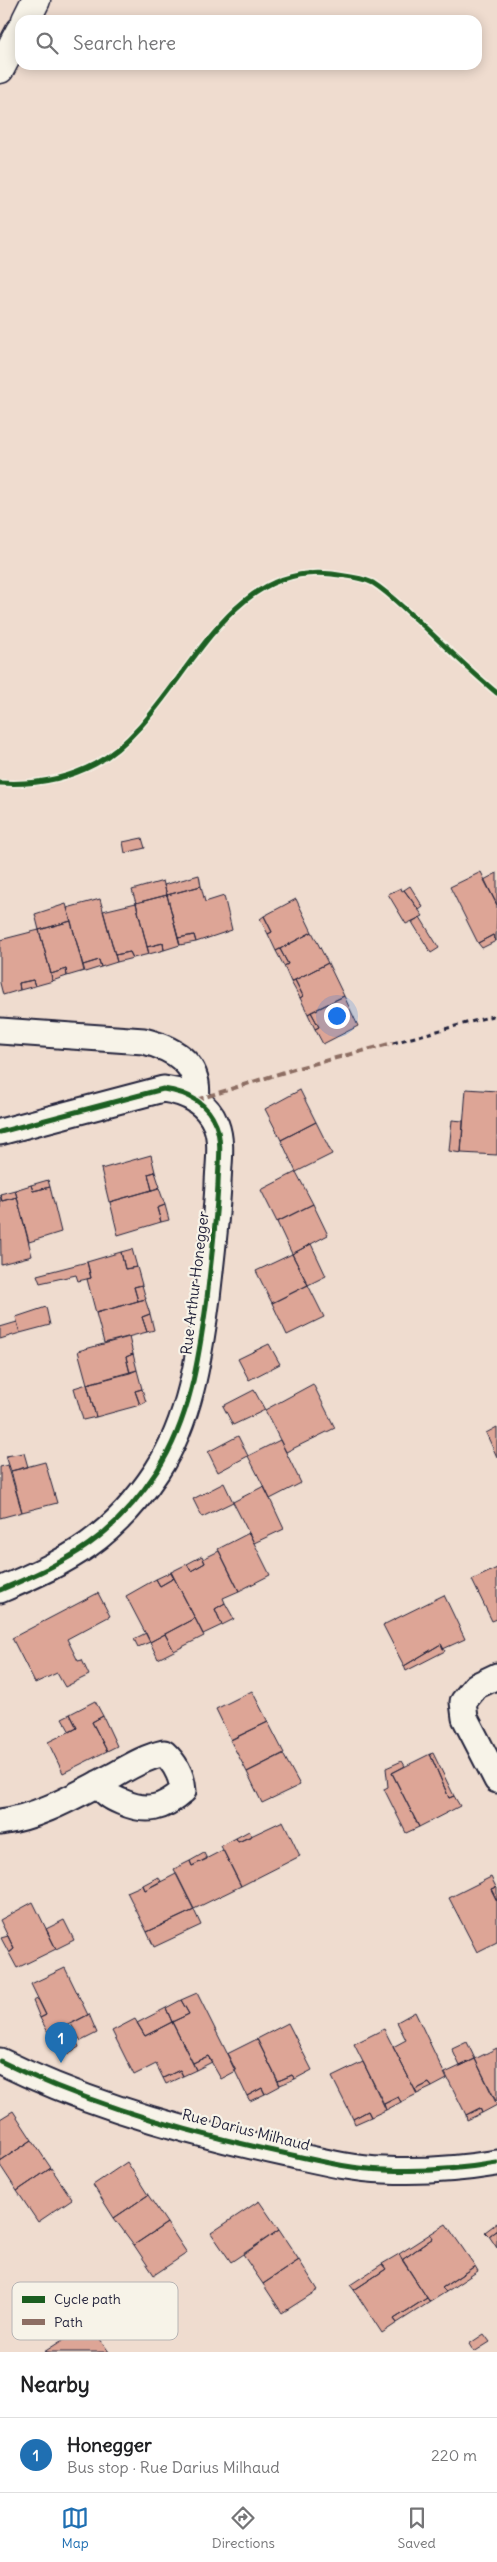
<!DOCTYPE html>
<meta charset="utf-8">
<style>
:root{--surface:#fff;--page:#f2f2f2;--text:#202124;--muted:#757577;--line:#e0e0e0;--accent:#1f6fb2}
body{margin:0;font-family:Delius,sans-serif;background:var(--page);color:var(--text)}
.you{position:absolute;left:336px;top:1015px;width:18px;height:18px;margin:-12px;border:4px solid #fff;border-radius:50%;background:#1a73e8;box-shadow:0 0 0 8px #1a73e833}
.badge{display:grid;place-items:center;width:32px;height:32px;border-radius:50%;background:var(--accent);color:#fff;font-size:16px;font-weight:700}
.pin{position:absolute;translate:-50% -41px;filter:drop-shadow(0 1px 2px #0008)}
.pin::after{content:'';position:absolute;top:26px;width:18px;height:15px;background:inherit;clip-path:polygon(0 0,100% 0,50% 100%)}
.list{margin:0;padding:0;list-style:none}
h2{display:flex;justify-content:space-between;align-items:center;height:65px;margin:0;padding:0 20px;font-size:21px}
h2 small{font-size:16px;font-weight:400;color:var(--muted)}
.list li{display:grid;grid-template-columns:32px 1fr auto;gap:15px;align-items:center;box-sizing:border-box;height:75px;padding:0 20px;border-top:1px solid var(--line)}
.list b{display:block;font-size:19px;white-space:nowrap}
.list p{margin:0;font-size:16px;white-space:nowrap;color:var(--muted)}
.list em{font-size:16px;font-style:normal;color:var(--muted)}
.icon{flex:none;width:28px;height:28px;fill:none;stroke:currentColor;stroke-width:2;stroke-linecap:round;stroke-linejoin:round}
.map{position:relative;flex:none;width:497px;height:2352px;overflow:hidden}
.search{position:absolute;background:var(--surface);box-shadow:0 2px 12px #0003;left:15px;right:15px;top:15px;height:55px;display:flex;align-items:center;gap:12px;box-sizing:border-box;padding:0 18px;border-radius:15px;color:var(--muted);font-size:19px}
.sheet{height:140px;background:var(--surface)}
nav{display:flex;justify-content:space-around;align-items:center;box-sizing:border-box;height:70px;border-top:1px solid var(--line);background:var(--surface);font-size:14px;color:var(--muted)}
nav a{display:grid;justify-items:center;gap:2px}
nav .on{color:var(--accent)}
.map>svg:first-child{display:block}
</style>
<div class="map">
<svg width="497" height="2352" viewBox="0 0 497 2352">
<rect width="100%" height="100%" fill="#efdccf"/>
<filter id="ink" filterUnits="userSpaceOnUse"><feTurbulence type="fractalNoise" baseFrequency=".02" numOctaves="2"/><feDisplacementMap in="SourceGraphic" scale="10" xChannelSelector="R" yChannelSelector="G"/><feConvolveMatrix kernelMatrix="1 2 1 2 8 2 1 2 1" color-interpolation-filters="sRGB"/></filter>
<g filter="url(#ink)">
<path fill="#dda596" stroke="#22223b" d="M142,838L145,848L125,853L123,842Z
M481,872L497,905L496,941L493,935L478,943L450,887Z
M497,873V905L484,880Z
M199,875L201,886L167,895L164,885Z
M163,881L167,895L136,903L132,890Z
M201,886L205,902L224,896L232,930L196,942L194,935L178,938L167,895Z
M410,886L423,907L419,910L404,890Z
M401,888L402,891L404,890L423,916L406,924L388,894Z
M167,895L180,945L164,950L163,943L147,947L136,903Z
M100,899L117,962L101,967L99,960L83,965L67,908Z
M296,899L312,932L276,951L268,934L272,932L264,916Z
M136,903L149,954L133,958L130,952L115,955L103,911Z
M66,904L71,921L39,930L35,914Z
M264,916L272,932L268,934L260,919Z
M420,917L439,948L431,953L412,922Z
M71,921L84,971L67,976L66,969L51,974L39,930Z
M39,930L53,981L35,986L33,980L19,983L20,990L3,995L0,983V940Z
M312,932L328,963L291,982L284,966L288,964L280,949Z
M194,935L196,942L180,945L178,938Z
M493,935L496,941L482,948L478,943Z
M163,943L164,950L149,954L147,947Z
M280,949L288,964L284,966L276,951Z
M130,952L133,958L117,962L115,955Z
M99,960L101,967L85,972L83,965Z
M328,963L344,996L308,1014L300,998L303,996L295,980Z
M66,969L67,976L52,981L51,974Z
M33,980L35,986L20,990L19,983Z
M295,980L303,996L300,998L291,982Z
M344,996L358,1026L323,1044L315,1029L319,1027L311,1012Z
M311,1012L319,1027L315,1029L308,1014Z
M466,1089L497,1091V1155L461,1153Z
M300,1090L316,1122L281,1140L265,1109Z
M452,1120L463,1121L461,1153L449,1151Z
M316,1122L332,1154L296,1172L281,1140Z
M151,1155L155,1172L148,1174L152,1190L109,1202L101,1169Z
M155,1172L160,1187L152,1190L148,1174Z
M296,1172L313,1204L277,1222L261,1190Z
M48,1180L50,1187L33,1191L31,1185Z
M31,1185L33,1191L50,1187L61,1232L29,1242L15,1190Z
M159,1188L165,1205L157,1208L161,1222L118,1235L110,1202Z
M15,1190L17,1197L2,1201L0,1194Z
M0,1194L2,1201L17,1197L32,1256L1,1264Z
M313,1204L328,1235L292,1254L277,1222Z
M165,1205L169,1220L161,1222L157,1208Z
M311,1244L326,1276L308,1285L292,1254Z
M132,1249L137,1267L125,1269L121,1252Z
M121,1252L125,1269L137,1267L142,1285L134,1287L138,1301L96,1313L87,1279L91,1278L87,1262Z
M292,1254L308,1285L272,1303L256,1271Z
M87,1262L91,1278L78,1281L76,1275L40,1283L37,1275Z
M142,1285L146,1299L138,1301L134,1287Z
M308,1285L324,1317L287,1335L272,1303Z
M145,1299L150,1314L142,1317L147,1332L104,1343L96,1313Z
M46,1307L50,1325L20,1333L16,1317Z
M150,1314L154,1330L147,1332L142,1317Z
M17,1322L20,1333L0,1339V1327Z
M129,1337L133,1354L126,1357L130,1373L87,1384L78,1351Z
M269,1344L280,1364L249,1380L238,1359Z
M133,1354L137,1370L130,1373L126,1357Z
M137,1370L142,1389L135,1391L140,1405L96,1417L87,1384Z
M87,1384L96,1417L83,1420L74,1388Z
M313,1384L335,1428L286,1452L265,1410Z
M142,1389L146,1402L140,1405L135,1391Z
M254,1390L265,1410L233,1425L223,1406Z
M497,1427V1457L486,1433Z
M238,1436L248,1456L218,1472L208,1452Z
M280,1440L301,1483L270,1499L248,1456Z
M24,1453L28,1467L11,1471L6,1456Z
M45,1462L57,1503L22,1512L11,1471Z
M8,1465L22,1512L0,1518V1467Z
M224,1483L233,1502L202,1517L193,1499Z
M264,1486L284,1529L254,1543L233,1502Z
M249,1533L270,1575L239,1591L218,1549Z
M219,1551L239,1591L223,1598L225,1603L215,1609L222,1625L203,1634L171,1572L187,1564L191,1571L205,1563L203,1559Z
M202,1556L205,1563L191,1571L187,1564Z
M497,1568V1619L492,1621L472,1580Z
M171,1572L174,1578L160,1586L156,1579Z
M174,1578L195,1618L150,1642L126,1596L156,1579L160,1586Z
M98,1593L110,1616L67,1639L78,1661L82,1660L89,1675L65,1687L57,1673L35,1683L12,1638Z
M444,1595L465,1639L443,1649L441,1644L404,1666L383,1625Z
M225,1603L234,1619L222,1625L215,1609Z
M195,1618L204,1636L174,1651L165,1634Z
M146,1633L150,1642L138,1647L134,1639Z
M165,1634L174,1651L158,1659L150,1642Z
M441,1644L445,1651L406,1671L404,1666Z
M252,1691L268,1722L231,1740L216,1709Z
M95,1701L103,1716L92,1722L107,1751L63,1773L48,1742L77,1728L70,1714Z
M70,1714L77,1728L70,1732L62,1718Z
M103,1716L117,1746L107,1751L92,1722Z
M268,1722L284,1753L247,1772L230,1740Z
M433,1753L454,1796L449,1798L430,1754Z
M283,1754L300,1785L262,1803L247,1772Z
M430,1754L449,1798L454,1796L460,1806L419,1827L392,1773Z
M402,1761L405,1766L392,1773L419,1827L406,1833L384,1789L388,1787L386,1768Z
M283,1821L300,1856L241,1886L221,1846L236,1838L238,1842Z
M249,1831L252,1836L238,1842L236,1838Z
M223,1850L241,1886L194,1909L174,1869L190,1861L192,1866Z
M204,1853L207,1859L192,1866L190,1861Z
M176,1874L194,1910L147,1932L127,1892L143,1885L145,1890Z
M158,1877L161,1881L145,1890L143,1885Z
M491,1877L496,1887L491,1889L497,1901V1942L477,1952L449,1898Z
M496,1887L497,1888V1901L491,1889Z
M33,1902L56,1949L17,1968L9,1953L14,1949L0,1920Z
M194,1910L201,1925L154,1947L147,1932Z
M64,1920L74,1940L56,1949L46,1929Z
M8,1936L14,1949L9,1953L1,1938Z
M65,1968L88,2015L49,2034L40,2018L46,2015L31,1984Z
M197,1993L236,2071L221,2079L208,2056L193,2063L172,2022L189,2014L181,2000Z
M38,1999L46,2015L40,2018L33,2001Z
M181,2000L189,2014L172,2022L166,2008Z
M166,2008L172,2022L145,2036L137,2023Z
M415,2012L447,2079L432,2087L429,2083L415,2090L393,2047L406,2040L397,2022Z
M89,2014L97,2033L81,2041L71,2024Z
M135,2019L145,2036L172,2022L196,2070L183,2076L180,2070L163,2078L156,2064L134,2075L112,2031Z
M288,2023L312,2070L295,2079L292,2075L278,2081L257,2039Z
M384,2029L417,2094L401,2102L398,2097L384,2104L354,2044Z
M73,2033L79,2047L64,2056L56,2040Z
M257,2039L280,2086L265,2094L262,2088L247,2096L227,2054Z
M467,2042L475,2059L460,2066L452,2049Z
M497,2048V2100L496,2101L475,2059Z
M208,2056L212,2062L196,2070L193,2063Z
M475,2059L497,2105L482,2113L480,2108L466,2115L445,2073Z
M363,2062L386,2110L371,2117L368,2111L353,2119L332,2077Z
M180,2070L183,2076L166,2084L163,2078Z
M292,2075L295,2079L280,2085L278,2081Z
M429,2083L432,2087L417,2094L415,2090Z
M262,2088L265,2094L250,2101L247,2096Z
M398,2097L401,2102L386,2110L384,2104Z
M480,2108L482,2113L467,2120L466,2115Z
M13,2111L32,2140L0,2161V2119Z
M368,2111L371,2117L355,2124L353,2119Z
M32,2140L51,2168L17,2191L0,2165V2161Z
M127,2162L148,2195L114,2218L93,2185Z
M51,2168L72,2199L38,2222L17,2191Z
M148,2195L167,2223L134,2245L114,2218Z
M259,2201L279,2230L231,2262L211,2233Z
M167,2223L187,2253L154,2275L134,2245Z
M497,2223V2230L489,2236L485,2232Z
M446,2224L475,2266L442,2288L446,2292L430,2302L402,2260L433,2238L430,2234Z
M279,2230L299,2260L263,2284L243,2255Z
M497,2230V2248L489,2236Z
M430,2234L433,2238L402,2260L399,2254Z
M399,2254L427,2298L394,2319L397,2323L382,2333L354,2290L386,2269L382,2264Z
M299,2260L318,2290L282,2313L263,2284Z
M382,2264L386,2269L354,2290L350,2285Z
M475,2266L478,2271L446,2292L442,2288Z
M427,2298L430,2302L397,2323L394,2319Z
M89,2323L109,2352H44Z
M484,2334L490,2342L474,2352L469,2344Z"/>
<g fill="none" stroke-linecap="round" stroke-linejoin="round">
<g stroke="#22223b" stroke-width="29">
<path id="street" d="M0,1031L144,1041C175,1049 201,1064 196,1100
M0,1132L163,1089C186,1092 207,1102 216,1125C223,1143 218,1167 218,1185C216,1223 211,1261 207,1298C199,1358 190,1420 157,1471C113,1538 71,1560 0,1590
M497,1676L476,1686L463,1702L465,1718L497,1780
M0,1822C41,1817 79,1793 115,1775C131,1766 146,1757 164,1753C175,1763 182,1776 183,1791C163,1809 147,1813 122,1802C110,1797 105,1794 99,1783
M0,2061C87,2104 189,2133 283,2153C316,2160 350,2169 384,2170C422,2172 460,2169 497,2163"/>
</g>
<g stroke="#22223b" stroke-width="31">
<path id="secondary" d="M26,20L36,0
M0,69L20,31"/>
</g>
<path stroke="#22223b" stroke-width="3" stroke-dasharray="5 4" stroke-linecap="butt" d="M393,1043L496,1015"/>
<use href="#street" stroke="#f7f3e8" stroke-width="25"/>
<use href="#secondary" stroke="#f7f3e8" stroke-width="28"/>
<path stroke="#8d6e63" stroke-width="4" stroke-dasharray="8 4" stroke-linecap="butt" d="M496,1015H497
M196,1100L294,1069L393,1043"/>
<g stroke="#f7f3e8" stroke-width="8">
<path id="cycleway" d="M0,783C33,785 65,780 95,764C181,718 215,560 332,574C345,576 361,577 373,583C389,593 402,607 416,619C443,644 469,670 497,693
M0,1132L163,1089C186,1092 207,1102 216,1125C223,1143 218,1167 218,1185C216,1223 211,1261 207,1298C199,1358 190,1420 157,1471C113,1538 71,1560 0,1590
M0,2061C87,2104 189,2133 283,2153C316,2160 350,2169 384,2170C422,2172 460,2169 497,2163"/>
</g>
<use href="#cycleway" stroke="#1b5e20" stroke-width="5"/>
</g>
</g>
<g text-anchor="middle" stroke-width="4.5" stroke-linejoin="round" paint-order="stroke">
<g font-size="15" fill="#22223b" stroke="#f7f3e8">
<text transform="translate(195 1283) rotate(-83)" y="5">Rue Arthur Honegger</text>
<text transform="translate(246 2130) rotate(14)" y="5">Rue Darius Milhaud</text>
</g>
</g>
<rect x="12" y="2282" width="166" height="58" rx="8" fill="#f7f3e8" stroke="#b7b4b4" stroke-width="1"/>
<rect x="22" y="2296" width="23" height="7" fill="#1b5e20"/>
<rect x="22" y="2319" width="23" height="6" fill="#8d6e63"/>
<g font-size="14" fill="#22223b">
<text x="54" y="2304">Cycle path</text>
<text x="54" y="2327">Path</text>
</g>
</svg>
<div class="you"></div>
<div class="pin badge" style="left:61px;top:2063px">1</div>
<div class="search"><svg class="icon" aria-label="search" viewBox="0 0 24 24"><circle cx="10" cy="10" r="6"/><path d="M15 15l6 6"/></svg>Search here</div>
</div>
<section class="sheet">
<h2>Nearby<small></small></h2>
<ul class="list">
<li><span class="badge">1</span><div><b>Honegger</b><p>Bus stop · Rue Darius Milhaud</p></div><em>220 m</em></li>
</ul>
</section>
<nav>
<a class="on"><svg class="icon" aria-label="map" viewBox="0 0 24 24"><path d="M3 6l6-2 6 2 6-2v14l-6 2-6-2-6 2zM9 4v14M15 6v14"/></svg>Map</a>
<a><svg class="icon" aria-label="directions" viewBox="0 0 24 24"><path d="M12 3l9 9-9 9-9-9zM9 14v-3h6M13 9l2 2-2 2"/></svg>Directions</a>
<a><svg class="icon" aria-label="saved" viewBox="0 0 24 24"><path d="M7 4h10v16l-5-4-5 4z"/></svg>Saved</a>
</nav>
